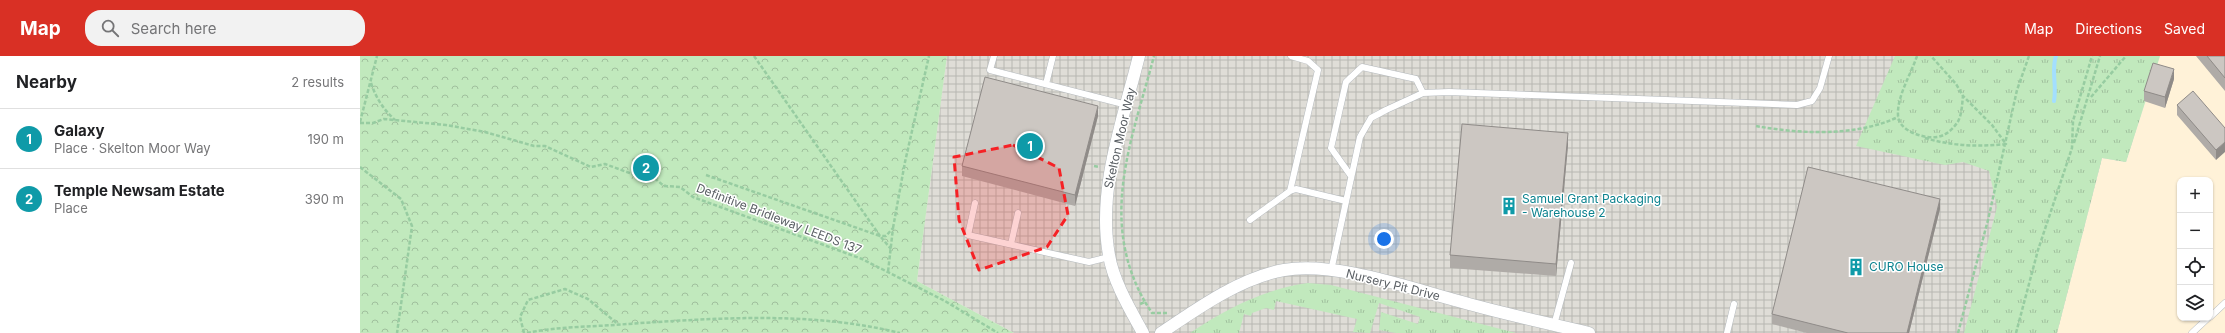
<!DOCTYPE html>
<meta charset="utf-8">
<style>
:root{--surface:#fff;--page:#f2f2f2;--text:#202124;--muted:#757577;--line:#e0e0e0;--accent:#d93025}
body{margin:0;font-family:Inter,sans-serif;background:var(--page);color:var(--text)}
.controls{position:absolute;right:12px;bottom:12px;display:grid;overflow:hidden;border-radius:8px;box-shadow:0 1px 3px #0004}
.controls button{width:36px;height:36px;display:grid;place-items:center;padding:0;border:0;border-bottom:1px solid var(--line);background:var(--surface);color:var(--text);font:20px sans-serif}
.you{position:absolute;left:1024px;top:183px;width:14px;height:14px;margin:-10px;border:3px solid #fff;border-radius:50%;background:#1a73e8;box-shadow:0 0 0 6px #1a73e833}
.badge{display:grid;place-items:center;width:26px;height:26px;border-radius:50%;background:var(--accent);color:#fff;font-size:13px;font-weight:700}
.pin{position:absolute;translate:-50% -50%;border:2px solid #fff;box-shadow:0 1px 4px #0006}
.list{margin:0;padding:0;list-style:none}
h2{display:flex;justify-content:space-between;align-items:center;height:52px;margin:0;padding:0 16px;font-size:17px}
h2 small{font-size:13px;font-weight:400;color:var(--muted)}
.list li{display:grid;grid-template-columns:26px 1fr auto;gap:12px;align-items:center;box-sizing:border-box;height:60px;padding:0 16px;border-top:1px solid var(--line)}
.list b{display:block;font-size:15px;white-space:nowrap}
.list p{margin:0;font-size:13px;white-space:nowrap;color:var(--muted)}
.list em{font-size:13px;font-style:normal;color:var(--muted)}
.icon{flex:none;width:22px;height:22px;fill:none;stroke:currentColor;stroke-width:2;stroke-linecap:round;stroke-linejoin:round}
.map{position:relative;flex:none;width:1865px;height:277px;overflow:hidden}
header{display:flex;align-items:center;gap:24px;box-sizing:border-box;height:56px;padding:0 20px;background:var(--accent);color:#fff}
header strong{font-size:19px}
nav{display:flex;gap:22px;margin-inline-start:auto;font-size:14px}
.search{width:280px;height:36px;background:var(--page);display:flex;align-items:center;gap:10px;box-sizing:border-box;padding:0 14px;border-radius:16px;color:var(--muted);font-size:15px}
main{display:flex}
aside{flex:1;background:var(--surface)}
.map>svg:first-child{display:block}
</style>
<header>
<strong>Map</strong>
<div class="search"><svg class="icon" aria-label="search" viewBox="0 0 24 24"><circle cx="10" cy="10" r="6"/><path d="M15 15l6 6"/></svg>Search here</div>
<nav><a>Map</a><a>Directions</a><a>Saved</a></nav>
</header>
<main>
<aside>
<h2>Nearby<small>2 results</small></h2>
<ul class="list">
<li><span class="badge" style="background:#0f9aa8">1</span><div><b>Galaxy</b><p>Place · Skelton Moor Way</p></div><em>190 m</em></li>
<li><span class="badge" style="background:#0f9aa8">2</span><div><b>Temple Newsam Estate</b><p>Place</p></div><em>390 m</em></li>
</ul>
</aside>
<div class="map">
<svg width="1865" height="277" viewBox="0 0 1865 277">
<defs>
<pattern id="industrial-grid" width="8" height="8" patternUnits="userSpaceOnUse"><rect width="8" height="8" fill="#dfddd7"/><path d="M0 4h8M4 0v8" fill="none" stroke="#b8b7b2"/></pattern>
<pattern id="grass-tufts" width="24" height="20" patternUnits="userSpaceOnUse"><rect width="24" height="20" fill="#c1e9bd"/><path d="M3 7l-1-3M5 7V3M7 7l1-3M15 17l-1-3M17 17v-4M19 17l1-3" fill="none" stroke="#a0c09d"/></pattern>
<pattern id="park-crowns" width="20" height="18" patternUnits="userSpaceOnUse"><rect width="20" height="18" fill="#c1e9bd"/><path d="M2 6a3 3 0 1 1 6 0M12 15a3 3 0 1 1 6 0" fill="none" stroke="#a0c09d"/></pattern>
</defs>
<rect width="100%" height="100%" fill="#efebe3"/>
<path fill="#fff2d8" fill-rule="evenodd" d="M1800,0H1865V277H1697L1742,102L1766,106ZM1820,124H1850V262H1820Z"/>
<path fill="url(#industrial-grid)" d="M587,0H1799L1766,106L1742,102L1697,277H654L557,225Z"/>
<path fill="url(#grass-tufts)" d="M1535,0H1800L1766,106L1742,102L1697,277H1604L1637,151L1629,115L1603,106L1585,109L1496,90Z
M948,227L971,229L1156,277H1036L1019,274L1021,256L1058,268L1060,261L1019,247L1010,277L993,276L997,263L916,245L914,254L906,252L892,257L891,260L884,258L879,277H830C867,252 905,233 948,227Z"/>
<path fill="url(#park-crowns)" d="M0,0H587L557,225L654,277H0Z"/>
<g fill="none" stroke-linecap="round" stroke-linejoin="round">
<path stroke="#a3dfff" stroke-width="4" d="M1694,45C1697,30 1691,14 1696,0"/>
<g stroke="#b5babe" stroke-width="7">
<path id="lane" d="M634,0L630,14L767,49
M686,28L693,0
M991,120L971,92L986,26L1002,11L1056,23L1063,37
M930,135L958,14L948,5L931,0
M615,147L608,179L729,206L749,201
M890,164L930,135L936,133L986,145
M651,188L658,157
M971,215L1000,81L1011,62L1026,54L1063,37L1089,36L1437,49L1452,45L1460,32L1469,0
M1850,261L1865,247
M1194,269L1211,207
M1367,277L1374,248
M1832,277L1848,262"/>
</g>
<g stroke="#b5babe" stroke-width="13">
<path id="street" d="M779,0C763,64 737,133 749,199C753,225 771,255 783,277
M801,277C838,252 880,222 924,214C975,205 1052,233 1102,246C1144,258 1187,267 1229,277"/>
</g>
<path stroke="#97cca1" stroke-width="2.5" stroke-dasharray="4 2" stroke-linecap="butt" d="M394,0L520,180H526L533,172L528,216
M1557,0C1551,18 1537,40 1538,59C1538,75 1564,83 1577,81C1585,80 1592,74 1597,67C1602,60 1602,48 1603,40L1596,28L1571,0
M11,27C16,42 23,53 35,64
M1731,41L1766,0
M0,66L17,0
M0,67H13L24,63L86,69L125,76L174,90H185L231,111L245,108L275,119L292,120L304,130L320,131L333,141L502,203L585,245L638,277
M1396,70C1441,78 1495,81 1538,61
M1565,82C1591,90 1619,91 1646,88L1632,69L1603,40
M1714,87L1740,0
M734,110L740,111
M0,111L41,143L52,170L37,277
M346,119L520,180L531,193
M533,172L545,106L569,0
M785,246L792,257H809
M780,248L785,246C738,163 772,84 794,0
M164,277L160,261L168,244L205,233L228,243L259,269
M167,277C199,270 234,271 267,268C358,262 451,255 540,277
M1598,277L1628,164L1657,34L1669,0
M1656,277L1678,194L1712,92L1713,65L1732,0"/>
<use href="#lane" stroke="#fff" stroke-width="6"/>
<use href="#street" stroke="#fff" stroke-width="12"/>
</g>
<path fill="#afaba7" d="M1836,0H1865V35Z
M1814,23L1805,52L1784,45V35Z
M1817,49L1865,72L1856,104L1817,59Z
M738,60L715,150L602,120V110Z
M1208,89L1196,220L1090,212V199Z
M1580,153L1549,277H1447L1412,268V258Z"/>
<path fill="#8f8b88" d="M1814,13V23L1805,52V41Z
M738,50V60L715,150V139Z
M1208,77V89L1196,220V208Z
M1865,86V96L1856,104V94Z
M1580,143V153L1549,277H1547Z"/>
<path fill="#ccc7c2" stroke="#8f8b88" d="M1847,0H1865V22Z
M1793,7L1814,13L1805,41L1784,35Z
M625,21L738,50L715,139L602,110Z
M1833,35L1865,72V86L1856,94L1817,49Z
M1102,68L1208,77L1196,208L1090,199Z
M1448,111L1580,143L1547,277H1488L1412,258Z"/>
<path fill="#f62125" fill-opacity="0.2" stroke="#f62125" stroke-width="3" stroke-dasharray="8 5" stroke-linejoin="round" d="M653,89L699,112L708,159L687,191L619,214L599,164L594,101Z"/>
<defs>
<g id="building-bare" transform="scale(1.38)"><path d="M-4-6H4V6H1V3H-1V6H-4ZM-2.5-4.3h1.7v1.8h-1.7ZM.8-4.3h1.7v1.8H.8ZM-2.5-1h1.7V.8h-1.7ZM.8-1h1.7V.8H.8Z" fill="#0f9aa8" stroke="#fff" stroke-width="2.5" paint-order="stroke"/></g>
</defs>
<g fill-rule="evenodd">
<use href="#building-bare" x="1149" y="150"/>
<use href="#building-bare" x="1496" y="211"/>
</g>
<g text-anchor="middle" stroke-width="3" stroke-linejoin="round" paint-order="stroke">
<g font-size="12" fill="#5b6065" stroke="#fff">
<text transform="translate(760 82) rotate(-77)" y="4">Skelton Moor Way</text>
<text transform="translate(419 163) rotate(21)" y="4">Definitive Bridleway LEEDS 137</text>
<text transform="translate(1033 229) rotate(14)" y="4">Nursery Pit Drive</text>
</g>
<g font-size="12" fill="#0d838f" stroke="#fff" text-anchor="start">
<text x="1162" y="147">Samuel Grant Packaging<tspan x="1162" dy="14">- Warehouse 2</tspan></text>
<text x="1509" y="215">CURO House</text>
</g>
</g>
</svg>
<div class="controls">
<button>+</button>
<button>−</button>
<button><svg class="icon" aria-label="locate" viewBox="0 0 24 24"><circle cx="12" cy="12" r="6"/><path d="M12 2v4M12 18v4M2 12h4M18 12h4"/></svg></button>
<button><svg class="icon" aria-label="layers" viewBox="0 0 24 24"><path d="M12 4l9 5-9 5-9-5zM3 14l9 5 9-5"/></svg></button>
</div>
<div class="you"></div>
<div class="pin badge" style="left:670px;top:90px;background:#0f9aa8">1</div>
<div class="pin badge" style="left:286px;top:112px;background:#0f9aa8">2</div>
</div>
</main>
